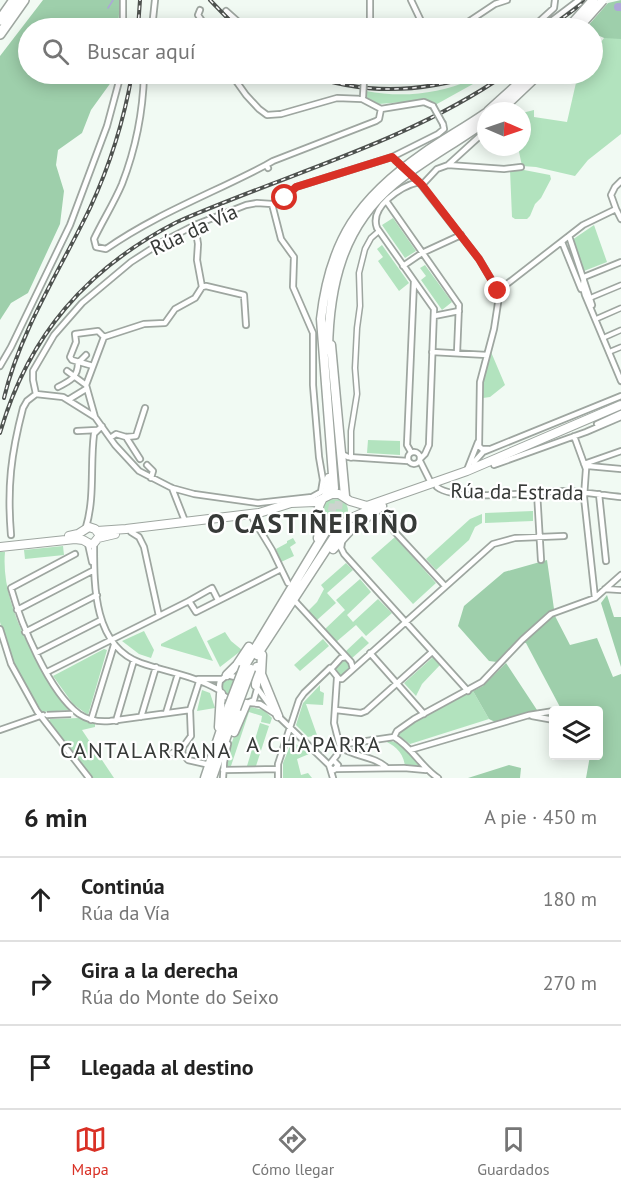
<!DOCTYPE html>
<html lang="es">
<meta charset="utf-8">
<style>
:root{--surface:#fff;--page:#f2f2f2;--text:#222;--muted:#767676;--line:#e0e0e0;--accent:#d93025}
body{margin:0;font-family:"PT Sans",sans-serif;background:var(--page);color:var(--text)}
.controls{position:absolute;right:18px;bottom:18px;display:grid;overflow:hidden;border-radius:6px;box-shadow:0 3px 15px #0003}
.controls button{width:54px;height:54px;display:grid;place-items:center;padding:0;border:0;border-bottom:2px solid var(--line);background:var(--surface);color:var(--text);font:30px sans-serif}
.compass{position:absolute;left:477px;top:102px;width:54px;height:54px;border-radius:50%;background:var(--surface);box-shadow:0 3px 15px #0003;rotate:92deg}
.stop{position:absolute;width:18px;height:18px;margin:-14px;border:4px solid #d93025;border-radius:50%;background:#fff}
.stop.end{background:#d93025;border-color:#fff;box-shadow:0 2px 6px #0008}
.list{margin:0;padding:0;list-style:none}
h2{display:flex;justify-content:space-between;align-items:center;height:78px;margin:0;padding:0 24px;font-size:26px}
h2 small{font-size:20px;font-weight:400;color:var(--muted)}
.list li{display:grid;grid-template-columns:39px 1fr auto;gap:18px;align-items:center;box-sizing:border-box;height:84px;padding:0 24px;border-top:2px solid var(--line)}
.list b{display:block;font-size:22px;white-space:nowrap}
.list p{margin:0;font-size:20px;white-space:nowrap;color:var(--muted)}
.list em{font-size:20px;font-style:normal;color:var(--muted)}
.icon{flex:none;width:33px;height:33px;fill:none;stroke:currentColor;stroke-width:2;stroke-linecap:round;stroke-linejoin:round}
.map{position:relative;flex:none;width:621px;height:778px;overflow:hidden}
.search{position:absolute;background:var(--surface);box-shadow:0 3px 15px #0003;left:18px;right:18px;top:18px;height:66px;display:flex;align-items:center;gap:15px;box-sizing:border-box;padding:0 21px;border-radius:33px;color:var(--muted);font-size:22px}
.sheet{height:330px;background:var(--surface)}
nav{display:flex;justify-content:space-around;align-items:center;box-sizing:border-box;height:84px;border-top:2px solid var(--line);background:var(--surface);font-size:16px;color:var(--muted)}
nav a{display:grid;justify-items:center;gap:3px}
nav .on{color:var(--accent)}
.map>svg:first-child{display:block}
</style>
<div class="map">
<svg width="621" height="778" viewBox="0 0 621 778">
<rect width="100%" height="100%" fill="#f1faf3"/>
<path fill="#b2e3be" d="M621,37V134L588,160L575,176L536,167L522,166L518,147H522V113L534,110V117L567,122L578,74H592L593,53L604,38Z
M471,80L473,84L437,104L428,100L379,104L366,97V91C402,98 438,94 471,80Z
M519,169L550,175L551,179L541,198L535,204L530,216L527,219H515L512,217L510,170Z
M393,218L416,251L405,258L382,225Z
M594,225L607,262L584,271L572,240Z
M382,245L409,283L399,291L378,261L383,257L377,249Z
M425,265L452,302L442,310L421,280L426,276L420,268Z
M491,352L505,385L490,397L483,398V381Z
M368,440L400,441V455L367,453Z
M322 511a13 13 0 1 1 26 0a13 13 0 1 1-26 0Z
M533,511V521L485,523V513Z
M482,514V523L475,527L469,540L436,570L426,559L470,519Z
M395,537L436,583L413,604L371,558Z
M293,538L296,543L290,547L294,556L281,562L276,549L287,543V541Z
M63,546L64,555L25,559L24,550Z
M0,552H5C0,606 39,669 70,710L42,712L11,660L2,630L0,622Z
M346,563L353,570L327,593L336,603L317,620L308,611L317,602L324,589L321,585Z
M360,579L371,592L347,615L353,622L378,599L392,613L366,636L356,625L336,642L325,629L345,610L336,600Z
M196,626L213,661L161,646V644Z
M144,631L154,650L151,658L139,654L122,641Z
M225,632L231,641L242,650L220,667L207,641Z
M362,636L369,643L351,659L345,652Z
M323,639L329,646L300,671L294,665Z
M104,649L107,650L88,715L73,704L53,676Z
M433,657L440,665L422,684L416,696L404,683Z
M341,660H346L351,668L340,678L333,669Z
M235,678L228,697L222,690L221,684L225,681Z
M320,685V691L324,693L323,705L306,704L317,735L308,737L296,725L303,703Z
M202,690L210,693L215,708L197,711Z
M473,691L489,719L410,744L398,735L399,732L415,721Z
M251,707L264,710L272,718L270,724L261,722L262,716L249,712L231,766H227C227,754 240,713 251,707Z
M79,718L95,724V727L82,730L114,778H91L49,721L50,719Z
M260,723L269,726L256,766H247Z
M382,740C399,739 412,753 420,767L405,766C403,751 394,745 382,740Z
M292,741L309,754L297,759L301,775L308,773L312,778H283V763Z"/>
<path fill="#9ecfab" d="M43,0H120L118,28H28V74H117L91,110L82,133L58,150L56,165L64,191L60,224L28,293L11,303L0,320V56Z
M621,0V39L604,38L593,33L592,28H586L608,3Z
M547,560L555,616L570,645L597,638L613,677L621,674V778H586L590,756H598V710H567V707L518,715L495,722L489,719L473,691L483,686L506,663L537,710L560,707L526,643L517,642L497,662L489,661L458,626L464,606L504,572Z
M607,595L614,617H621V667L601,603Z
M509,765L521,768L520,778H468Z"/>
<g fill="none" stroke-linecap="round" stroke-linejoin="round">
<path stroke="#ada6d8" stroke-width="1.5" d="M108,8L113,0"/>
<path stroke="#ada6d8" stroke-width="8" d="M618,7H621"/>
<path stroke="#ccd4ce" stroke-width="8" stroke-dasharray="8 4" stroke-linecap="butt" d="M329,523L333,505L334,488
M331,532L338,511L340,488"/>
<g stroke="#9ea6a0" stroke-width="7">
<path id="pedestrian" d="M590,298L621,285
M596,319L621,308
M603,338L621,330
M609,352L621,347
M351,458V431L357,394L355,368L357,328L360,306L359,273L365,249L371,238L379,231"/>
</g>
<g stroke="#9ea6a0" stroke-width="8">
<path id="minor" d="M123,0V28
M370,0V19L375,28
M411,0L421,21L434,28
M200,10L198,15L207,28
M226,11L245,28
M152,28L155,0
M210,28L214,26L228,28
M459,28L495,4L507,0
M532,28L554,8L555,0
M542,28L579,0
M144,74C143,112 136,148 122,184C114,203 103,220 94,239L96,247L106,249C156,214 213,193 266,165
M231,74L246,95L259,109L267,115L281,114L337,98L362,99L381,109L424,102L433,106
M348,74L394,76L440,74
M448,165L482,134
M268,168L266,165L273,161L376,121L379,119L381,109
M419,182C401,186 369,207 377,228L434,309L429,445L425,454L420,459
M419,182L479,259L498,291V303L494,329L480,382L479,446L482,449H489
M422,185L437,169L448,165L504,169L521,167
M387,202L459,305L457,353
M616,209L621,219
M569,236L592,305
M562,242L581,289
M403,266L422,253L461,235
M584,277L583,287L585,295L621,381
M584,277L621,262
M202,287L206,286L244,295L246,325
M498,291L583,225L616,209L611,195L615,187L621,181
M434,316L459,311
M432,352L487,355
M0,366L11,347L70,225L107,126L121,74
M93,366L72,360L70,357L76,342L75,334L98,331L104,337
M67,371L86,385
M58,387C70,381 78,377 78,363L86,355
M36,394L33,380V371L54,335L82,303L131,262L162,242L195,225L246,205L257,203L272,204L285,198L296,187L392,157L438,134L444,129L443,124
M68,400L86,389
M95,417L86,385L104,337L144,324L165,323L175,309L195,298L202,287L197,260L198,244L195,225
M597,424L621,413
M77,431L97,430
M574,436L586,469L584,497L595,598
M126,437L140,459
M110,438L116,434L126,437L136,436L145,408
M408 458a6 6 0 1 1 12 0a6 6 0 1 1-12 0Z
M411,452L407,445L414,281
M342,454L348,457L408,461
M420,461L431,483
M584,464L621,451
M147,465L153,471L151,478
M494,465L586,432L621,417
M588,466L621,469
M473,468L475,461L483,452L621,396
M467,470L478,442
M437,487C457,503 537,491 565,491C584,492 603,495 621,497
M172,488L185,521
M537,492L541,560
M599,494L606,561
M382,506L394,531L445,586
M252,517L272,550L288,583
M86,527C95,497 90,465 94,434L102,426
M131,532L139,537L144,547L159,616
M11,535C7,487 11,454 23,408L27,401L36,394L63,397L95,417L115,445L139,471L172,488L194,494L258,503L312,497L321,492L323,480L319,457L313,385V333L293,287L294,257L281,239L272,204
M342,542L341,548L344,554L468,691
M94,543C94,585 93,646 141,663C167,672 195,676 219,690
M88,544L92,562
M75,554L11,588C21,624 49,692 79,714C88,720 99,722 110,721L190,710
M605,589L621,590
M218,600L212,588L189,601L196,612L281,569
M294,600L351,662L353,669
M17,610L94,570
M0,629L11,664L37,711L89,778
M25,632L97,595
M36,653L101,620
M370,653L424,714
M346,657L341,658L331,669L339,679H342L493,544L515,538L564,536
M47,672L189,601
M337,678L334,723L340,747
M198,679H221
M199,682L190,710L191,736L183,747L182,753L188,760L210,765
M255,685L271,707
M232,700C222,696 217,692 220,681L227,675L239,678
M250,703L260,704L274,713
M245,704L254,700L257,689
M336,710L361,713L366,711L432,652
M166,713L178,674
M278,716L329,765
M532,716L554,720
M141,717L156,667
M91,720L114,645
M116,721L134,660
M0,730L43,715
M394,737L397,731L414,719L482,682L522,640L551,614L595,598L621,575
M340,747L346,744L394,737C412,747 421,767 438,778
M340,747C354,757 375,756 387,768
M410,750L529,715L554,711
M172,753L182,750
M334,761L338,765L334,770L330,768L329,765L337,755L340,745
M330,768L333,778
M336,769L404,768L426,770
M223,770L277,769
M223,778L224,762L228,744
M278,778V764L299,700L304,693L330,668"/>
</g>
<g stroke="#9ea6a0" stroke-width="10">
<path id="primary" d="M322,500C313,515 322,528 339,527L349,519L374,508
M97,531L126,529L259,513L291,503L315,502L332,494H339L350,501L367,506L467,471L621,405
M69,536L78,534L89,527L95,529L99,534
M0,547L75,539L83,540L90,544L94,543L98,538L115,534"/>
</g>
<g stroke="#9ea6a0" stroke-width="11">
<path id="trunk" d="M488,111L529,74
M500,111L539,74
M331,345L345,496
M328,350C329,286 342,227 394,184C423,160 456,143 486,121
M334,488L321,319C330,240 359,198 424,153C444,139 466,127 486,113
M326,496L329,478
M318,538L321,521
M333,549L352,528L382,506
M257,655L342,525
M262,655L261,674L278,716
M244,667L326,531
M227,675L237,665L249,647
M256,685L257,667
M219,727L221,694
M234,732L246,704
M205,778L229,706
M212,778L236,709"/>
</g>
<g stroke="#9ea6a0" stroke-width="12">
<path id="motorway" d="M0,20L14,0
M0,34L24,0"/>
</g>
<use href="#pedestrian" stroke="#fff" stroke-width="4"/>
<use href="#minor" stroke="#fff" stroke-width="4.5"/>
<use href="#primary" stroke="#fff" stroke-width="8"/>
<use href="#trunk" stroke="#fff" stroke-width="8"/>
<use href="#motorway" stroke="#fff" stroke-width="9"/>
<g stroke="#4e524f" stroke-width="4">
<path id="rail" d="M210,0L237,28
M138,28L140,0
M549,28L587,0
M567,28L605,0
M306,74C363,95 421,93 479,74
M4,398C20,331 60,270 90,208C110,165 124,120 132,74
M0,433C28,336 87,268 177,222C286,174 408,142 506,74"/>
</g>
<use href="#rail" stroke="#fff" stroke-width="1.5" stroke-dasharray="4.5" stroke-linecap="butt"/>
<g stroke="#9ea6a0" stroke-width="8" stroke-linecap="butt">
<path id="minor-bridge" d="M363,97L364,79
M433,106L443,124
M395,160L418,181
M47,715L71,714"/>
</g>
<g stroke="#9ea6a0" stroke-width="11" stroke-linecap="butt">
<path id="trunk-bridge" d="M568,28L593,0
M578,28L603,0
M229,706L244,667
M236,709L251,669"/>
</g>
<use href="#minor-bridge" stroke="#fff" stroke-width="4.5"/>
<use href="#trunk-bridge" stroke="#fff" stroke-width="8"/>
</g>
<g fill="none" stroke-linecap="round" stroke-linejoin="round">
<path stroke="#d93025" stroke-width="8" d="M285,198L296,187L392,157L422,185L479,259L498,291"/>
</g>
<g text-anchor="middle" stroke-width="4.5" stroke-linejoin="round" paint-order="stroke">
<g font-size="21" fill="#373a38" stroke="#fff">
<text transform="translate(194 230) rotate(-25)" y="7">Rúa da Vía</text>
<text transform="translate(517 492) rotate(1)" y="7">Rúa da Estrada</text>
</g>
<g font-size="22" letter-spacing="1.5" fill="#373a38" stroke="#fff">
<text x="314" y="752">A CHAPARRA</text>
<text x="146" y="758">CANTALARRANA</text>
</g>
<g font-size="27" font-weight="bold" letter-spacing="1.5" fill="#373a38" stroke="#fff">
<text x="313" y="533">O CASTIÑEIRIÑO</text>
</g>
</g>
</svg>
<div class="controls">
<button><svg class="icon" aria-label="layers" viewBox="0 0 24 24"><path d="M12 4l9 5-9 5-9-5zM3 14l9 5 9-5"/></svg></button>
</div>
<svg class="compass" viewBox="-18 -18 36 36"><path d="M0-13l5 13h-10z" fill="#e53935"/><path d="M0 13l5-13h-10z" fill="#767676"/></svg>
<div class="stop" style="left:285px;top:198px"></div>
<div class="stop end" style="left:498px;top:291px"></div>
<div class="search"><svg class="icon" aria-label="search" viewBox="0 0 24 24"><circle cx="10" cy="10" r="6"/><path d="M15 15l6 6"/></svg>Buscar aquí</div>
</div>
<section class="sheet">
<h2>6 min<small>A pie · 450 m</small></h2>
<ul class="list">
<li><svg class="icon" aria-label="ahead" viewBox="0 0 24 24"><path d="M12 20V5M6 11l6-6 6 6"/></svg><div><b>Continúa</b><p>Rúa da Vía</p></div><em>180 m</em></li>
<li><svg class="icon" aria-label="right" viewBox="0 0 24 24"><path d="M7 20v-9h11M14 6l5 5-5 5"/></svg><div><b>Gira a la derecha</b><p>Rúa do Monte do Seixo</p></div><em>270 m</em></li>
<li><svg class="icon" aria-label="arrive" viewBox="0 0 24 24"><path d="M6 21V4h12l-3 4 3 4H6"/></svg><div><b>Llegada al destino</b></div></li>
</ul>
</section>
<nav>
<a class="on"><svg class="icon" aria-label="map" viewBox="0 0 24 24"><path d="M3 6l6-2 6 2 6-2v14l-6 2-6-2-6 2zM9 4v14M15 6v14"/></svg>Mapa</a>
<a><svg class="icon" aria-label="directions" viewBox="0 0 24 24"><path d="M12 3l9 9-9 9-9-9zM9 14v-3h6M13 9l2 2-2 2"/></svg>Cómo llegar</a>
<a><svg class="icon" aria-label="saved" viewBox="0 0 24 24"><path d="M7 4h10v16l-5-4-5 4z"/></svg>Guardados</a>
</nav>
